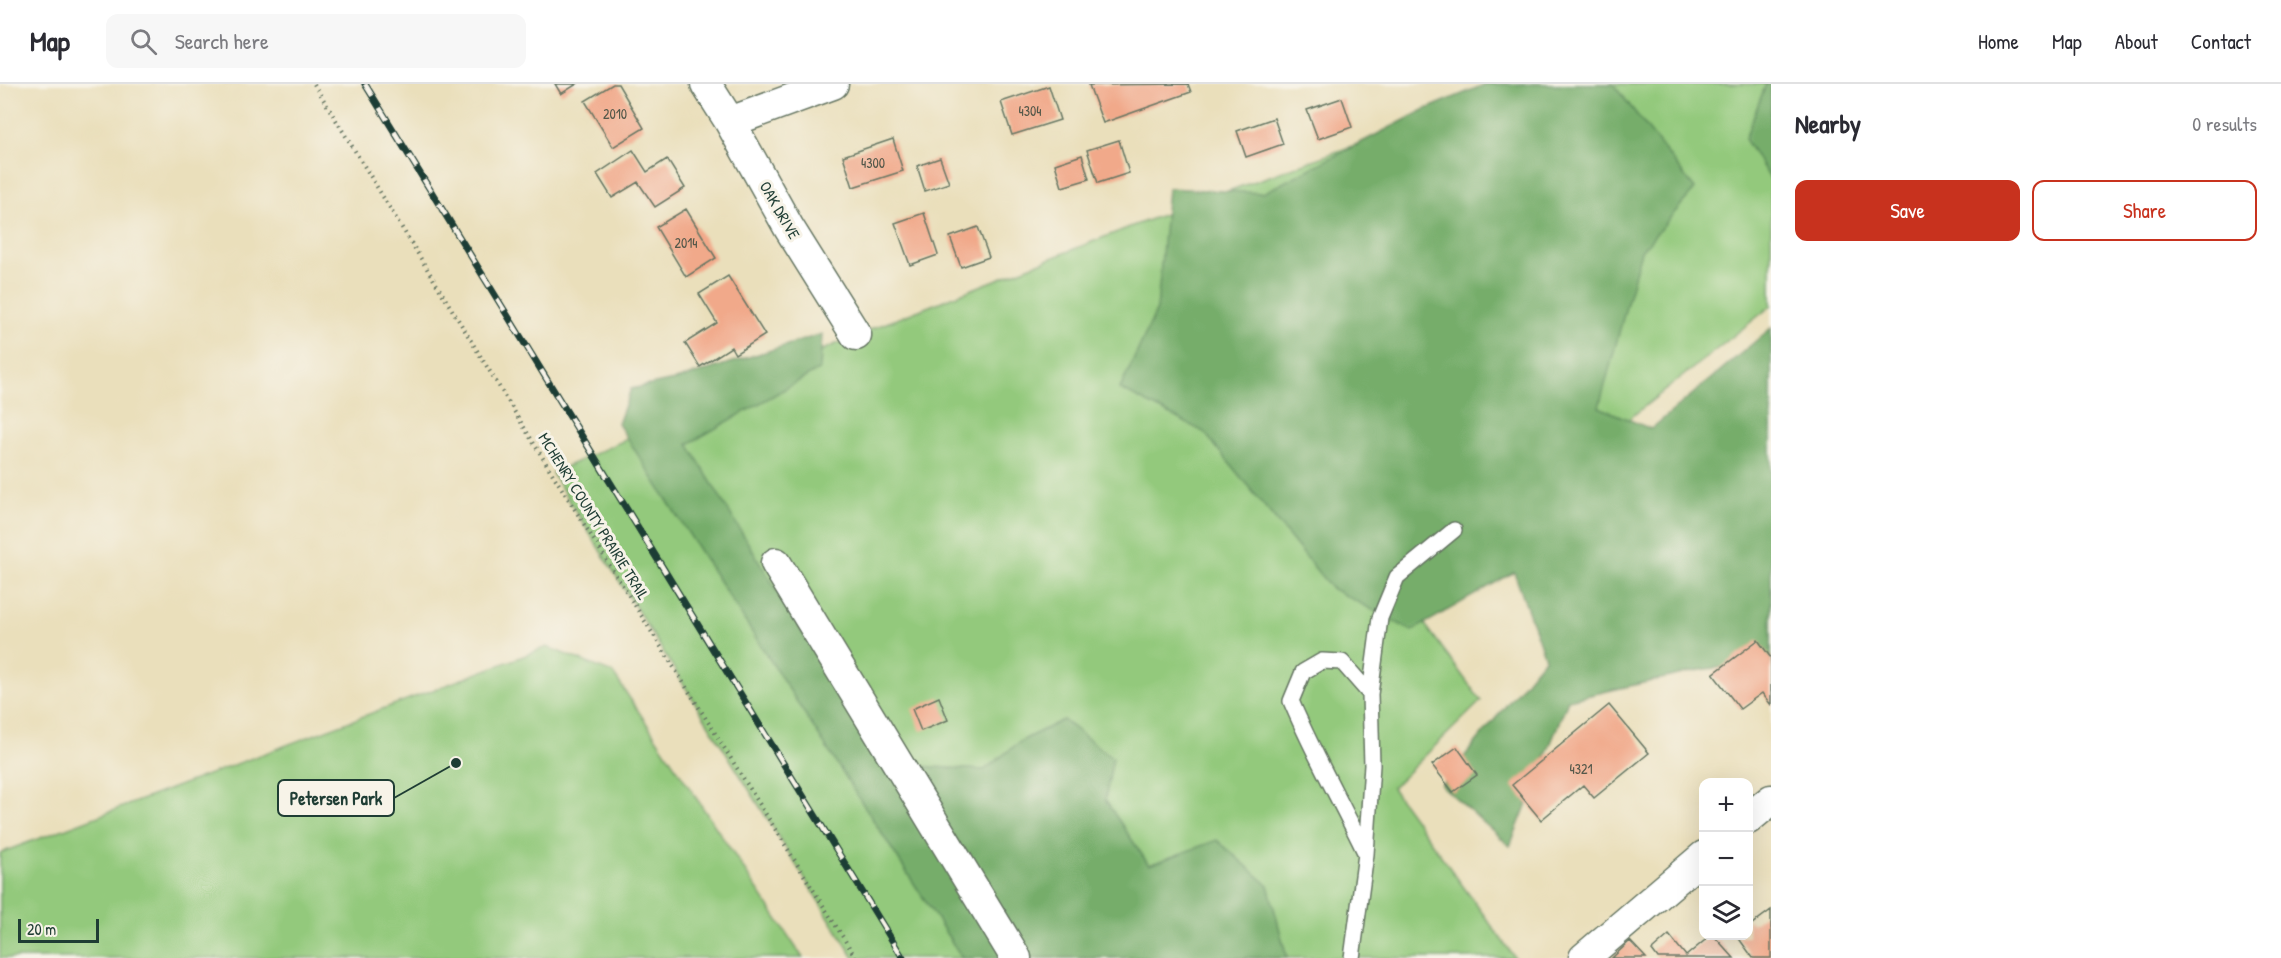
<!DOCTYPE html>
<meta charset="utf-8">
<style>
:root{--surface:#fff;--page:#f7f7f7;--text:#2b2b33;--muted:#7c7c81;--line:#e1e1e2;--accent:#c8321e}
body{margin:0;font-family:"Patrick Hand",sans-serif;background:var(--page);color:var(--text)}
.controls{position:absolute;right:18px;bottom:18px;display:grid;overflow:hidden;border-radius:12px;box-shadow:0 6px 24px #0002}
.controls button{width:54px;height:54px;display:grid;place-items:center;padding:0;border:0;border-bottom:2px solid var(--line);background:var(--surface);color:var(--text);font:30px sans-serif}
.scale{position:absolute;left:18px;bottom:15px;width:81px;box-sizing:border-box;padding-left:6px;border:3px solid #1f3d34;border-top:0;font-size:16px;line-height:21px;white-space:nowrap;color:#1f3d34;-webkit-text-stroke:4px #f7f3e8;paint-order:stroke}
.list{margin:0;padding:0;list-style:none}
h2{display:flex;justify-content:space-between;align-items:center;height:78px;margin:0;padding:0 24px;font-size:26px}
h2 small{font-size:20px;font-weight:400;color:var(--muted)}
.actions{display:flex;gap:12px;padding:18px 24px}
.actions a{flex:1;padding:14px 0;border:2px solid var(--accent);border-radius:12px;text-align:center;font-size:21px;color:var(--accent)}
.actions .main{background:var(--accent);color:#fff}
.icon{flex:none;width:33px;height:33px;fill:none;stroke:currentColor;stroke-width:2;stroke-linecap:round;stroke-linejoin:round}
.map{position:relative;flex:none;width:1771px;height:874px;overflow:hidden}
header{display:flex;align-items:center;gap:36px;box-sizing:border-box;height:84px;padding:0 30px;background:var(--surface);border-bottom:2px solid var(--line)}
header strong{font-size:28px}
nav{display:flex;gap:33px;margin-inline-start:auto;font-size:21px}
.search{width:420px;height:54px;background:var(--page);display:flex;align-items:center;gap:15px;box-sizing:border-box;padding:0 21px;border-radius:12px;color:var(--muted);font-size:22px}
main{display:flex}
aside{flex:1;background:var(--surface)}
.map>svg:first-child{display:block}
</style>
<header>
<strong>Map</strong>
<div class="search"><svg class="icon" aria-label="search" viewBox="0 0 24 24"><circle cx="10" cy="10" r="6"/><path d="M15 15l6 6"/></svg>Search here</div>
<nav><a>Home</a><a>Map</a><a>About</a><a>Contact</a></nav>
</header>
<main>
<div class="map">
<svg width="1771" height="874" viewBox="0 0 1771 874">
<rect width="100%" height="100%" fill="#f7f3e8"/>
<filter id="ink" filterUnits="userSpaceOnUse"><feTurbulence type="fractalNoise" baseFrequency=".0167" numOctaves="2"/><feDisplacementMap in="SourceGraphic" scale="12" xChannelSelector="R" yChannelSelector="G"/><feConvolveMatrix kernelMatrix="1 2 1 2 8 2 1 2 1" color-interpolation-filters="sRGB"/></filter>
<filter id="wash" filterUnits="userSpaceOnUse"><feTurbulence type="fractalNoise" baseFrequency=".008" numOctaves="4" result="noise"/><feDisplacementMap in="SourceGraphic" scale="24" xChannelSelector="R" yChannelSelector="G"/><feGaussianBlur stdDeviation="1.35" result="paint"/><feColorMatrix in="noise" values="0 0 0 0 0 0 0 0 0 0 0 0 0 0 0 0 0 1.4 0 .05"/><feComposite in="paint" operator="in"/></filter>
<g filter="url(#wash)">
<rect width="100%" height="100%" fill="#eadfbb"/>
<path fill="#93c97b" stroke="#598358" stroke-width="1.5" d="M1522,0H1771V222L1405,513L1481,617L1392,704L1515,874H854L552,389L856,251L1135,141Z
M547,563L613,589L803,874H0V769Z"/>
<path fill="#76ad6b" stroke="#4a7550" stroke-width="1.5" d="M1486,0H1613L1695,105L1641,167L1599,323L1651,345L1771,244V579L1705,585L1568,616L1510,762L1441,701L1545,574L1514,488L1412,547L1331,504L1204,348L1120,305L1157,225L1168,104L1263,109L1424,26Z
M1766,0H1771V96L1745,55Z
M822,250L820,285L688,360L882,680L984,686L1021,657L1063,636L1113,674L1105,716L1149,781L1217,756L1268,801L1287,874H962L618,340L631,305L679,295Z"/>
<g id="blocks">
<path fill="#f1a98a" d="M555,0H577L561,10Z
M613,0H618L644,44L613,63L585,17Z
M1188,0L1191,8L1103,39L1089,1Z
M1049,2L1060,36L1012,51L1001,18Z
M1342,14L1352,43L1318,55L1307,26Z
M1274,34L1283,60L1246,73L1237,47Z
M893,55L903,87L853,103L843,72Z
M1119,56L1129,89L1098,99L1087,66Z
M633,66L647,88L667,75L685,104L655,123L638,98L612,114L597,90Z
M1082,71L1089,95L1062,103L1055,80Z
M940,74L949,99L925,107L917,82Z
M686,125L716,174L686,193L656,143Z
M924,129L938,171L910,181L895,139Z
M978,143L989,173L961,183L950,153Z
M728,192L765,251L735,270L731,263L700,283L685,259L717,239L699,210Z
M1758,556L1771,574V621L1762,609L1740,625L1713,590Z
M939,613L948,636L921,647L912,625Z
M1609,621L1649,669L1594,714L1583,701L1541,736L1512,701Z
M1457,663L1477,691L1453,708L1432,681Z
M1771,826V874H1753L1737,852H1748V836L1752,840Z
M1669,851L1686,872L1710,852H1714L1734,874H1658L1652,866Z
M1630,857L1646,874H1612Z"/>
</g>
</g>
<g filter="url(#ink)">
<use href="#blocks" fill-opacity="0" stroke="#667663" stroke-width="1.5"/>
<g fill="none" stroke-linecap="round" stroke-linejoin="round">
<g stroke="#667663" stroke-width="18">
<path id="service" d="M1365,768C1341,718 1313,669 1291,617L1303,588L1322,577L1342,578L1370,610
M1352,874L1366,770L1372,681L1370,610L1380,534L1397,493L1454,446"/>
</g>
<g stroke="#667663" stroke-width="33">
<path id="minor" d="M706,0L730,38L789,144L856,251
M730,38L833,0
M776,479L1016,874
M1748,735L1771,716
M1584,874L1704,772"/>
</g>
<path stroke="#667663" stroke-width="4" stroke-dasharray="1.5 4.5" stroke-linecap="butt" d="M314,0L552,389L856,874"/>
<use href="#service" stroke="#fff" stroke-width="15"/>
<use href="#minor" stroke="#fff" stroke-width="30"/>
<g stroke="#1f3d34" stroke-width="7">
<path id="rail" d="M365,0L903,874"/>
</g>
<use href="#rail" stroke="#f7f3e8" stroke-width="4.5" stroke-dasharray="14" stroke-linecap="butt"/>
</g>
</g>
<g text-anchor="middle" stroke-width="6" stroke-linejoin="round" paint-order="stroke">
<g font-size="14" fill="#54584a">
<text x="1030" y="32">4304</text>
<text x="615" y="35">2010</text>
<text x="873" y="84">4300</text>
<text x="686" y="164">2014</text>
<text x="1581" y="690">4321</text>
</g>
<g font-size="16" fill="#1f3d34" stroke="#f7f3e8">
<text transform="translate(780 126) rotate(60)" y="6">OAK DRIVE</text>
<text transform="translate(594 432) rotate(58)" y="6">MCHENRY COUNTY PRAIRIE TRAIL</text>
</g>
</g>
<path fill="none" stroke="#1f3d34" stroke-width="2" d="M456 679L394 714"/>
<circle fill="#1f3d34" stroke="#f7f3e8" stroke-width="2" cx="456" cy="679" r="6"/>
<rect fill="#f7f3e8" stroke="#1f3d34" stroke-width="2" x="278" y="696" width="116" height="36" rx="6"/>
<g font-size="18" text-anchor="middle" font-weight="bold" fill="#1f3d34">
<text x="336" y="721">Petersen Park</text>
</g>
</svg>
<div class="controls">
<button>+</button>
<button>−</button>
<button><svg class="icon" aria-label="layers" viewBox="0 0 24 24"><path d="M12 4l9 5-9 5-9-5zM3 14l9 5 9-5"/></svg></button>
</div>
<div class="scale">20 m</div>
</div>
<aside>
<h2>Nearby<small>0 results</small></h2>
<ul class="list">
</ul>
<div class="actions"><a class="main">Save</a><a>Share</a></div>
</aside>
</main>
